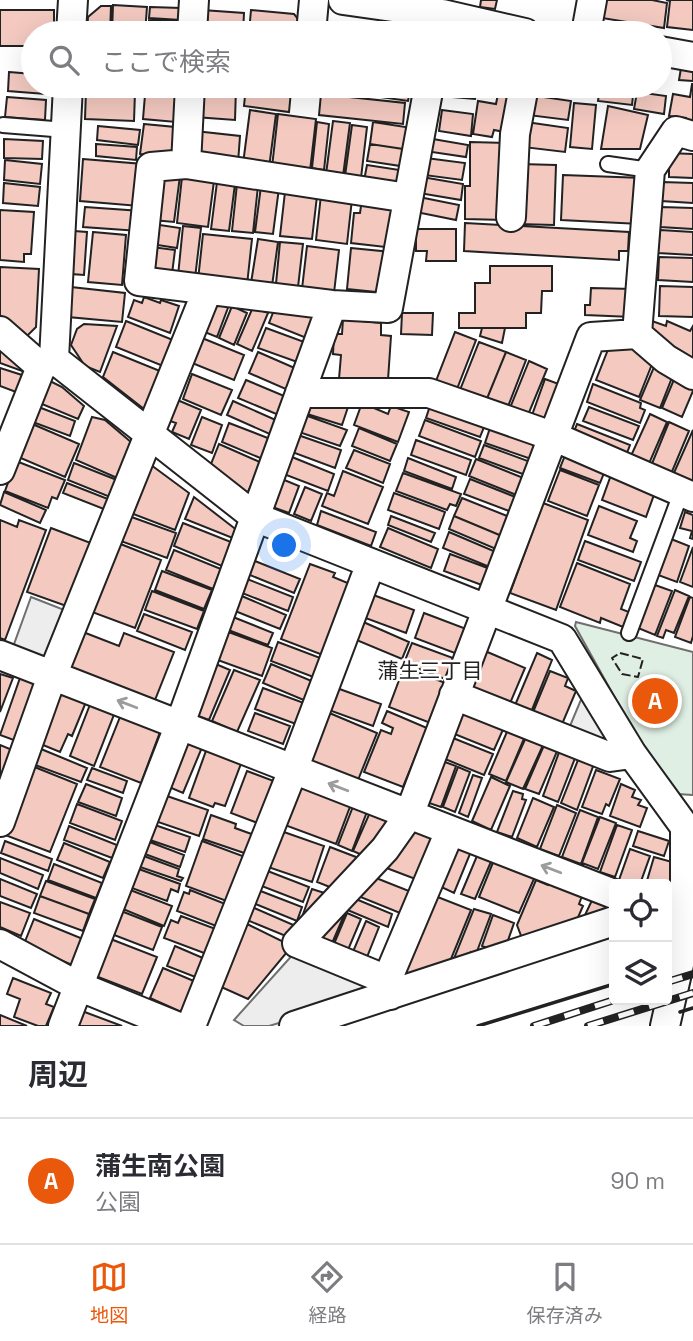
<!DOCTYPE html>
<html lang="ja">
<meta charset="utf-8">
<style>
:root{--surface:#fff;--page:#f2f2f3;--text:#2b2b33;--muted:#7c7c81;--line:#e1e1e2;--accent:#ea580c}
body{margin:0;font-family:"Space Grotesk","Noto Sans JP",sans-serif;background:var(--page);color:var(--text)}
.controls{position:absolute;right:21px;bottom:21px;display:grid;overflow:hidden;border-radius:7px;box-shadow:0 7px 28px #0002}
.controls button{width:63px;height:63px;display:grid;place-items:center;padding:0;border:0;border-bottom:2px solid var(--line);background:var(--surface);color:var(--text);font:35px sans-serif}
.you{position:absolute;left:285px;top:546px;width:24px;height:24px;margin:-18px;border:5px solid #fff;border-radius:50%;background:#1a73e8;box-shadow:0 0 0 10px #1a73e833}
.badge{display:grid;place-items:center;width:46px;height:46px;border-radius:50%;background:var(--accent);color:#fff;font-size:23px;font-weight:700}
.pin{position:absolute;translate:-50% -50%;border:4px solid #fff;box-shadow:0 2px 7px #0006}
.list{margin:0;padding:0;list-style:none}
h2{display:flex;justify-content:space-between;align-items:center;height:91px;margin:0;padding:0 28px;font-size:30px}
h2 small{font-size:23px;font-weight:400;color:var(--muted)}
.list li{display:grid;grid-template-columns:46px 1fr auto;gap:21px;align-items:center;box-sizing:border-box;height:126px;padding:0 28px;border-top:2px solid var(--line)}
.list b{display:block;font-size:26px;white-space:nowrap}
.list p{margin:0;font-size:23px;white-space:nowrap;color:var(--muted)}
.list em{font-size:23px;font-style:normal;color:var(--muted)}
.icon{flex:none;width:38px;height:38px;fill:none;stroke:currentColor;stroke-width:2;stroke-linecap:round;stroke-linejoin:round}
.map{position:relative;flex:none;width:693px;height:1026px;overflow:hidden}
.search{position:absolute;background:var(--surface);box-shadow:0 7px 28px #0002;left:21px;right:21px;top:21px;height:77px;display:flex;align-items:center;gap:18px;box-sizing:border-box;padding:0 24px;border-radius:38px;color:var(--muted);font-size:26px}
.sheet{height:217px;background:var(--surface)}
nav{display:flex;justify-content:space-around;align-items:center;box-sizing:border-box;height:98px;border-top:2px solid var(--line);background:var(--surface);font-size:19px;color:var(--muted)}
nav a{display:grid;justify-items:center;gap:4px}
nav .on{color:var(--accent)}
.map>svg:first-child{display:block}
</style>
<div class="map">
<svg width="693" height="1026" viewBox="0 0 693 1026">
<rect width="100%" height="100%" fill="#fff"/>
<path fill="#e0efe3" stroke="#6f6f6f" stroke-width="2" d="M576,622L693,652V795L677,794L644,750L575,626Z"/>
<path fill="#ededed" stroke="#6f6f6f" stroke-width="2" d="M31,597L72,613L54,662L13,647Z
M585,690L611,740L606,750L567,733Z
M296,951L380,993L269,1026H244L234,1020Z"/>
<path fill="#f3c9c0" stroke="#222" stroke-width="2" d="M481,0H497L495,9L480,7Z
M605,0H652L667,3L664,28L602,18Z
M666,0H693V30L667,27L670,1Z
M113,5L147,7L145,33H112Z
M101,6H111L110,33H87L88,17Z
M150,7L181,8V20L149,18Z
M0,10H54V33H33V46H0Z
M202,10L244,13L243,33H200Z
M251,10L294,14L299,20L298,33L249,32Z
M149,20L177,21V33H149Z
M328,23L371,28L370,33H327Z
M373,24L423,31L422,33H372Z
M681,68L693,70V81L679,80Z
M9,72L33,74V86H46L45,94L8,91Z
M692,84H693V125L686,124V118L669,116L673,94L690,97Z
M145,86H179V92L145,90Z
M196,86L236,88L235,120L195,117Z
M246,86L291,91L289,112L244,106Z
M323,86H363L362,94L322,88Z
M367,86H411L408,101L366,95Z
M442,86H477L475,99L441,96Z
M600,86H634L632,105L598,101Z
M86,90L135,92L134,121L85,119Z
M637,92L666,96L664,114L634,109Z
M321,94L405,103L403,124L319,115Z
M498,94L515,97L509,133L494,130L492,137L473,134L478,101L496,104Z
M145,95L178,97L176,122L143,119Z
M530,95L571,101L568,120L528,115Z
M7,97L46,100L45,120L5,117Z
M574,103L596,105L592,149L570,147Z
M608,106L648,115L640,149H601Z
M250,110L276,114L269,168L243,164Z
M442,110L473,114L471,136L439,131Z
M278,114L316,119L310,171L272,167Z
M333,121L350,123L343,176L326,174Z
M317,122L329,124L324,170L312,168Z
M373,122L412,128L410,150L370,144Z
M526,122L568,128L565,152L523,147Z
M144,124L175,127L172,158L140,154Z
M352,125L367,127L361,178L345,176Z
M98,126L140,130L138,145L97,140Z
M195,131L240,136L238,163L216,161L217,154L193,152Z
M427,138L468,145L466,157L425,151Z
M4,139L43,141L42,159L4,158Z
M470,142L507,143L505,220L465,219V186H470Z
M96,144L137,147L136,160L96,156Z
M370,144L410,150L407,167L367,161Z
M669,153L693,154V178L669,177Z
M426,158L465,163L462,180L424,175Z
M83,159L143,164L139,206L80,201Z
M5,160L42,164L40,184L4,180Z
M520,164L556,165L554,225L518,224Z
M367,165L406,171L403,191L363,186Z
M163,174L180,176L174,222L153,220Z
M563,175L643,178L640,224L561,220Z
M182,177L214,181L208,227L177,223Z
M422,177L463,184L461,200L419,193Z
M217,182L235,184L229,231L211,229Z
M662,182L693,183V203L661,201Z
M4,183L40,187L38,206L3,203Z
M237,184L258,186L253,233L232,231Z
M261,186L279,188L273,234L255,232Z
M285,192L317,196L312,239L280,236Z
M321,195L352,199L347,244L316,240Z
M419,197L459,205L456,220L416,212Z
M362,199L399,203L394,248L351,243L354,213H360Z
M85,207L141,211L139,231L83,227Z
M661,207L693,208V229L660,227Z
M0,210L34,212L31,254H24V262L0,260Z
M465,223L629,232L628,251H619V260L464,251Z
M153,224L180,228L177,248L151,244Z
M183,226L201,228L195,278L178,276Z
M416,229H456V261H426L427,251H416Z
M660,230L693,232V255L658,253Z
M74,231L87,232L84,275L71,274Z
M93,232L126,235L122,285L88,282Z
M203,234L252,239L247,285L198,280Z
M258,239L278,242L272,286L251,283Z
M280,242L303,244L298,287L276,284Z
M307,246L339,250L334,293L302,289Z
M152,247L175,250L172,274L149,271Z
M351,248L391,252L386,293L347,289Z
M659,257L693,258V282L658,280Z
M490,266H552V291H542L541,313H526V328H459V313H475V283H490Z
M0,267L39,269L36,327L27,336L0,315Z
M660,286L693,287V317L659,316Z
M71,287L125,293L122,322L68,317Z
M591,288L633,289L632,317L585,315V305H590Z
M144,297L160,303L161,300L179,306L170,333L128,317L134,300L142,303Z
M214,299L229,305L217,337L202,331Z
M276,305L324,311L314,341L269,323Z
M232,306L247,313L234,345L219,338Z
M253,307L268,313L252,351L237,344Z
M402,313H433L432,335L401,334Z
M343,319L381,323V335L391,336L388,380L377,379V382L339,379L341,355L333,354L334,334H342Z
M649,320L666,326L667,321L690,331L693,326V365L679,358L681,351L648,338Z
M126,321L173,340L163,366L116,347Z
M84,324L117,326L100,372L85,366L71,345L77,329Z
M266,328L307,343L300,363L258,348Z
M482,328H505L502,343L480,336Z
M455,332L476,340L457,389L436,381Z
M0,338L26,359L22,371L0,363Z
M202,338L244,355L234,380L192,363Z
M479,342L506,352L486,401L460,390Z
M611,342L633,345L654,359L639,397L596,380Z
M113,352L160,371L144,409L103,377Z
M258,352L297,369L288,390L249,373Z
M506,352L526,360L507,409L486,401Z
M529,361L547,369L528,415L510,408Z
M654,367L673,375L660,408L640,400Z
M0,368L22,375L16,392L0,386Z
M192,374L232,390L221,415L183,399Z
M675,377L693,385V391L682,417L662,408Z
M44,378L62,387L84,406L78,419L37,402Z
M545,379L567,387L553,427L531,418Z
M246,380L289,398L281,416L238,398Z
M593,384L641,403L640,408L645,410L640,423L587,402Z
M175,399L201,410L189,439L172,432L176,423L167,420Z
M233,401L278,421L272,435L227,415Z
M307,403L349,404L342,425L304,413Z
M362,403L388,414L391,406L409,412L398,442L354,425Z
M431,403L486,422L480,437L426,418Z
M36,406L75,421L70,436L30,421Z
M589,407L639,426L633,440L583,421Z
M302,414L347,430L340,446L296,431Z
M650,414L667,422L648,466L630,458Z
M92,417L105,420L138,448L124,481L76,460Z
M202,417L222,425L212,453L191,445Z
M425,420L481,441L475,457L419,436Z
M669,422L689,431L671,474L651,466Z
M30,423L79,444L65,477L16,456Z
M229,423L273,440L265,460L222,442Z
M577,424L630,445L625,458L572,437Z
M359,428L397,444L390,461L352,446Z
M490,428L542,447L537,461L485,443Z
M693,430V483L673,475Z
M298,435L341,450L335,468L292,452Z
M416,440L471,460L466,475L411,455Z
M219,444L262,463L247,494L211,464Z
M484,445L536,464L531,477L479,458Z
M354,450L390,464L383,483L346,468Z
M566,453L606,468L600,483L560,468Z
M287,455L334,474L328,491L281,473Z
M408,458L456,477L452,489L404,471Z
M476,459L531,481L524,498L469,476Z
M16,461L65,480L57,499L52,497L48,508L5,491Z
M147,462L189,493L175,530L128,512Z
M74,463L122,482L115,499L68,480Z
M560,470L599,485L587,516L548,501Z
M343,471L383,487L368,524L322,506L327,493L334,496Z
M403,473L461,494L456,506L450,504L447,510L396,491Z
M611,475L655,492L646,517L602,500Z
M277,477L299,486L289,513L267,505Z
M470,479L523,500L517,514L464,494Z
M67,483L113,501L109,511L63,493Z
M305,487L322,494L311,521L294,514Z
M4,492L46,510L40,523L0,505Z
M394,493L445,512L439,529L388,510Z
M194,497L238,531L235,539L185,519Z
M462,498L517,520L509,539L454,516Z
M543,503L588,520L556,610L510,593Z
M599,506L637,521L630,538L637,541L633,552L588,535Z
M321,511L376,532L371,546L317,525Z
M685,512L693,515V539L690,538L692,531L680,528Z
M126,515L176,533L167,558L118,540Z
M391,516L435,533L431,542L388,525Z
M454,516L509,539L503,552L449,529Z
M0,520L17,527L19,520L46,530L5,640L0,638Z
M183,523L231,542L222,566L174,546Z
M51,528L96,545L72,608L27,592Z
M388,528L438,549L431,568L380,547Z
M449,532L503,555L497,570L443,548Z
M671,539L689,546L677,582L658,575Z
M585,541L641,562L634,581L578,560Z
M118,543L161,560L135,628L92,612Z
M693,547V587L680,582Z
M174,550L221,569L213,589L166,570Z
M450,554L493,570L487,587L444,571Z
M250,559L300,579L294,593L245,573Z
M577,563L630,584L621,609L629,612L623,627L601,618L600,623L560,607Z
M310,564L335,573L333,577L355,586L328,657L281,639Z
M162,571L212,590L204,609L155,590Z
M242,577L293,597L288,611L237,591Z
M655,585L672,591L655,635L638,628Z
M675,590L689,596L674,633L666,630L663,638L657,636Z
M152,591L204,611L197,629L145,610Z
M368,593L414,610L406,633L360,616Z
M237,594L286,615L280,629L230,609Z
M690,597L693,598V636L691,643L675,637Z
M424,613L469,630L460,655L415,638Z
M144,614L192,632L185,650L137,631Z
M228,615L273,633L268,645L223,628Z
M361,621L409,642L402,659L354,639Z
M223,630L272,648L262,676L212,658Z
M83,632L119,646L124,633L174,652L155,700L69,667Z
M278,642L323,659L316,678L271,661Z
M412,643L453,658L445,679L404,663Z
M485,651L525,668L508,708L468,691Z
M537,653L552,660L529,717L513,710Z
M211,662L230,670L209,720L190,713Z
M271,664L314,682L306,701L263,683Z
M404,667L448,684L433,724L389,707Z
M234,670L260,680L237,732L212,721Z
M550,671L568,678L565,686L576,691L560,729L531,717Z
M0,674L13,678L0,712Z
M21,675L43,684L22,743L0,735Z
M334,687L381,704L373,726L326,709Z
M263,688L304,703L296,724L255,709Z
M60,690L86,702L72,736L68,734L60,752L38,743Z
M91,702L115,712L94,766L70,756Z
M463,707L505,725L494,750L452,733Z
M387,711L427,728L403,787L364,772L381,730L391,734L393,728L382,723Z
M327,712L377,733L358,780L308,760Z
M255,713L290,726L283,744L248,731Z
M120,717L160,732L141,783L100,767Z
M509,727L526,734L506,781L489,774Z
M527,735L544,743L523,789L506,782Z
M453,738L493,754L484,775L445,759Z
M188,739L203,745L183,793L169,787Z
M545,743L558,749L539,794L525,789Z
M0,745L17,752L0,793Z
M561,747L577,753L558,802L543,796Z
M207,748L242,761L225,806L215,803L213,807L189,798Z
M41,749L87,768L81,782L35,765Z
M580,755L595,761L577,810L561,803Z
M442,761L456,766L441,807L426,802Z
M32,766L77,784L50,852L5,835Z
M458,767L470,772L455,812L443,807Z
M92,768L127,781L123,793L87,780Z
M596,770L620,779L609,806L606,804L602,814L582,807Z
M247,771L279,783L263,825L231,813Z
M473,775L482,778L468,817L459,813Z
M491,777L510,786L491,830L472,821Z
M86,784L122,798L116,816L78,802Z
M296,784L351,804L336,844L282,824Z
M621,784L635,790L632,797L641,800L638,805L647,808L640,827L610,816Z
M513,791L523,794L522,799L526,800L512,837L497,832Z
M164,795L208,810L199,836L155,821Z
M533,798L554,807L537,847L517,838Z
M77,804L122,821L115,840L70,823Z
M354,804L368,809L352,851L338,845Z
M557,805L576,813L559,856L540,849Z
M371,810L400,822L369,858L353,851Z
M580,810L598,817L581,864L562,857Z
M211,815L236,824L235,828L257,836L250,855L203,839Z
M600,817L616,823L598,869L582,863Z
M152,824L190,837L185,852L147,839Z
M410,825L436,838L418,880L376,864Z
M617,825L632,830L615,877L600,872Z
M69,826L117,845L112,858L64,840Z
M281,831L324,846L312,882L268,867Z
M638,831L669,841L664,856L633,846Z
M5,841L52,859L48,871L1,853Z
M147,841L184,855L180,867L142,853Z
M202,841L248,858L232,903L186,886Z
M453,841L472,849L454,893L435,884Z
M64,843L110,862L103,878L57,860Z
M330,847L369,862L340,891L317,882Z
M630,849L650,856L640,884L619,880Z
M479,851L493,857L475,899L461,894Z
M141,855L179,869L177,876L183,878L181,881L137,866Z
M496,855L537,872L519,913L479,897Z
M654,857L672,862L668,899L667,884H646Z
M0,858L43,875L38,889L0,873Z
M54,864L102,883L96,898L48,880Z
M136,868L180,884L178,892L171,889L167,901L129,887Z
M265,870L309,887L303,902L259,885Z
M366,874L409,891L400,913L358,896Z
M553,878L584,891L579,904L583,906L576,922L523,941L517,925L536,880L548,885Z
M0,879L37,894L31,908L0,896Z
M46,881L95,899L89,914L40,896Z
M125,888L172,906L164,926L118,907Z
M312,889L334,896L301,920Z
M190,890L233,907L224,929L177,911L184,892L189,894Z
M258,890L302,907L297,921L253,903Z
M430,894L471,910L449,964L395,982Z
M595,894L614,902V910L584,917Z
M40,896L89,914L83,931L34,913Z
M351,897L392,914L388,927L345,909Z
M0,902L30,913L21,936L0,927Z
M252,907L298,927L293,939L247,920Z
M333,908L345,913L330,948L305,940Z
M116,909L162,927L153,950L114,935L118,924L112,922Z
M474,909L491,914L476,954L471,952L467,963L451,966Z
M347,913L361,919L345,957L331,951Z
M493,915L514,923L505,949L496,951L482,946Z
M181,916L221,931L212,956L164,938L171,920L178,923Z
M34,919L83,939L72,965L24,944Z
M366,921L379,927L363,967L349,961Z
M245,923L292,946L248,999L219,986Z
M108,938L157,957L142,994L93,975Z
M175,946L210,961L203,980L167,966Z
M163,968L201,984L188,1015L150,998Z
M13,978L51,993L46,1004L54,1007L46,1026H38L14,1017L20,999L7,994Z
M82,1011L122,1026H76Z
M0,1015L27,1026H0Z"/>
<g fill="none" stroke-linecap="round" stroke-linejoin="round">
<g stroke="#222" stroke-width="18">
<path id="lane" d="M3,125L66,130
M608,164L650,170
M629,633L681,493"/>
</g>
<g stroke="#222" stroke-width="32">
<path id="street" d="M343,0L442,14L525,33
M71,33L73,0
M192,33L194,0
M311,33L314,0
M586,33L592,0
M660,51L693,57
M68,86L54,359L255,517L562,639L632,754L685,827V938L665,1026
M190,86L186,164L151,167L139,281L332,305L388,308L429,86
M186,164L408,198
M511,217L515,134L524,86
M0,331L41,367
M637,334L666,359L693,375
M300,393H429L555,437L693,497
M0,470L41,367L54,359
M0,655L614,894
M454,695L610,757L632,754
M0,822L52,676L207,291
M0,944L78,986L176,1026
M387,980L297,943L385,849L409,815L591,337L637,334L650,170L676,131L693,136
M390,995L387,980L450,831
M63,1026L180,724L332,305
M191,1026L293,770L371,563
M294,1026L614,921"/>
</g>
<use href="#lane" stroke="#fff" stroke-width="14"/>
<use href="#street" stroke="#fff" stroke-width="28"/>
<g stroke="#222" stroke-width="8">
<path id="rail" d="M667,982L693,974
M534,1026L614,1000
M588,1026L693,993"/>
</g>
<use href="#rail" stroke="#fff" stroke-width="5" stroke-dasharray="16" stroke-linecap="butt"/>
<path stroke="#222" stroke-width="2" stroke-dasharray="9 3.5" stroke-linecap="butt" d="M620,653L643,659L638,677L622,674L612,658Z"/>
<path stroke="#222" stroke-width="3.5" d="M680,1012L693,1008
M478,1026L614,984"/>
</g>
<defs><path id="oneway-shaft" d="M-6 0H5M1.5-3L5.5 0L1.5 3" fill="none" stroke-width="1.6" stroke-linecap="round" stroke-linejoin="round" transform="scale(1.75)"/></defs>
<g stroke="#9c9c9c">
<use href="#oneway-shaft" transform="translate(127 704) rotate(-159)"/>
<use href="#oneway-shaft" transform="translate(338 787) rotate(-159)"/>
<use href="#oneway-shaft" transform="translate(551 869) rotate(-159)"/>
</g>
<g text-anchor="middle" stroke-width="5" stroke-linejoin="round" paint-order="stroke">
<g font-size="21" fill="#222" stroke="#fff">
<text x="430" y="678">蒲生三丁目</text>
</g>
</g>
</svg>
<div class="controls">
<button><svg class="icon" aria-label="locate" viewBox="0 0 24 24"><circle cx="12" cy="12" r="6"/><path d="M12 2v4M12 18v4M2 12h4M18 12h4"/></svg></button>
<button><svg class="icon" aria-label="layers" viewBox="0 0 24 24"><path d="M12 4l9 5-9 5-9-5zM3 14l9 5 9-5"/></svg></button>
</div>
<div class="you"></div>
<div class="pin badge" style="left:655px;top:701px">A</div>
<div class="search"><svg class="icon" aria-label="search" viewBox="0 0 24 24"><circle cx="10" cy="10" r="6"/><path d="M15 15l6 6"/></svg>ここで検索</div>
</div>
<section class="sheet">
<h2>周辺<small></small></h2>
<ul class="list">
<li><span class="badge">A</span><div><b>蒲生南公園</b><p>公園</p></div><em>90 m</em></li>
</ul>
</section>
<nav>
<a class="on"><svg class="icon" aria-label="map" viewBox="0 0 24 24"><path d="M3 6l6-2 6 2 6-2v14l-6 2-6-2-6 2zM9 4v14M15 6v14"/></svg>地図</a>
<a><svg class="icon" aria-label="directions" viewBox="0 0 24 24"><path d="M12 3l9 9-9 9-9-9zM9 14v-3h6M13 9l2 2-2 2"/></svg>経路</a>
<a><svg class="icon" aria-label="saved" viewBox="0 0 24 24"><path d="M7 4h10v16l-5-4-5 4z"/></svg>保存済み</a>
</nav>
